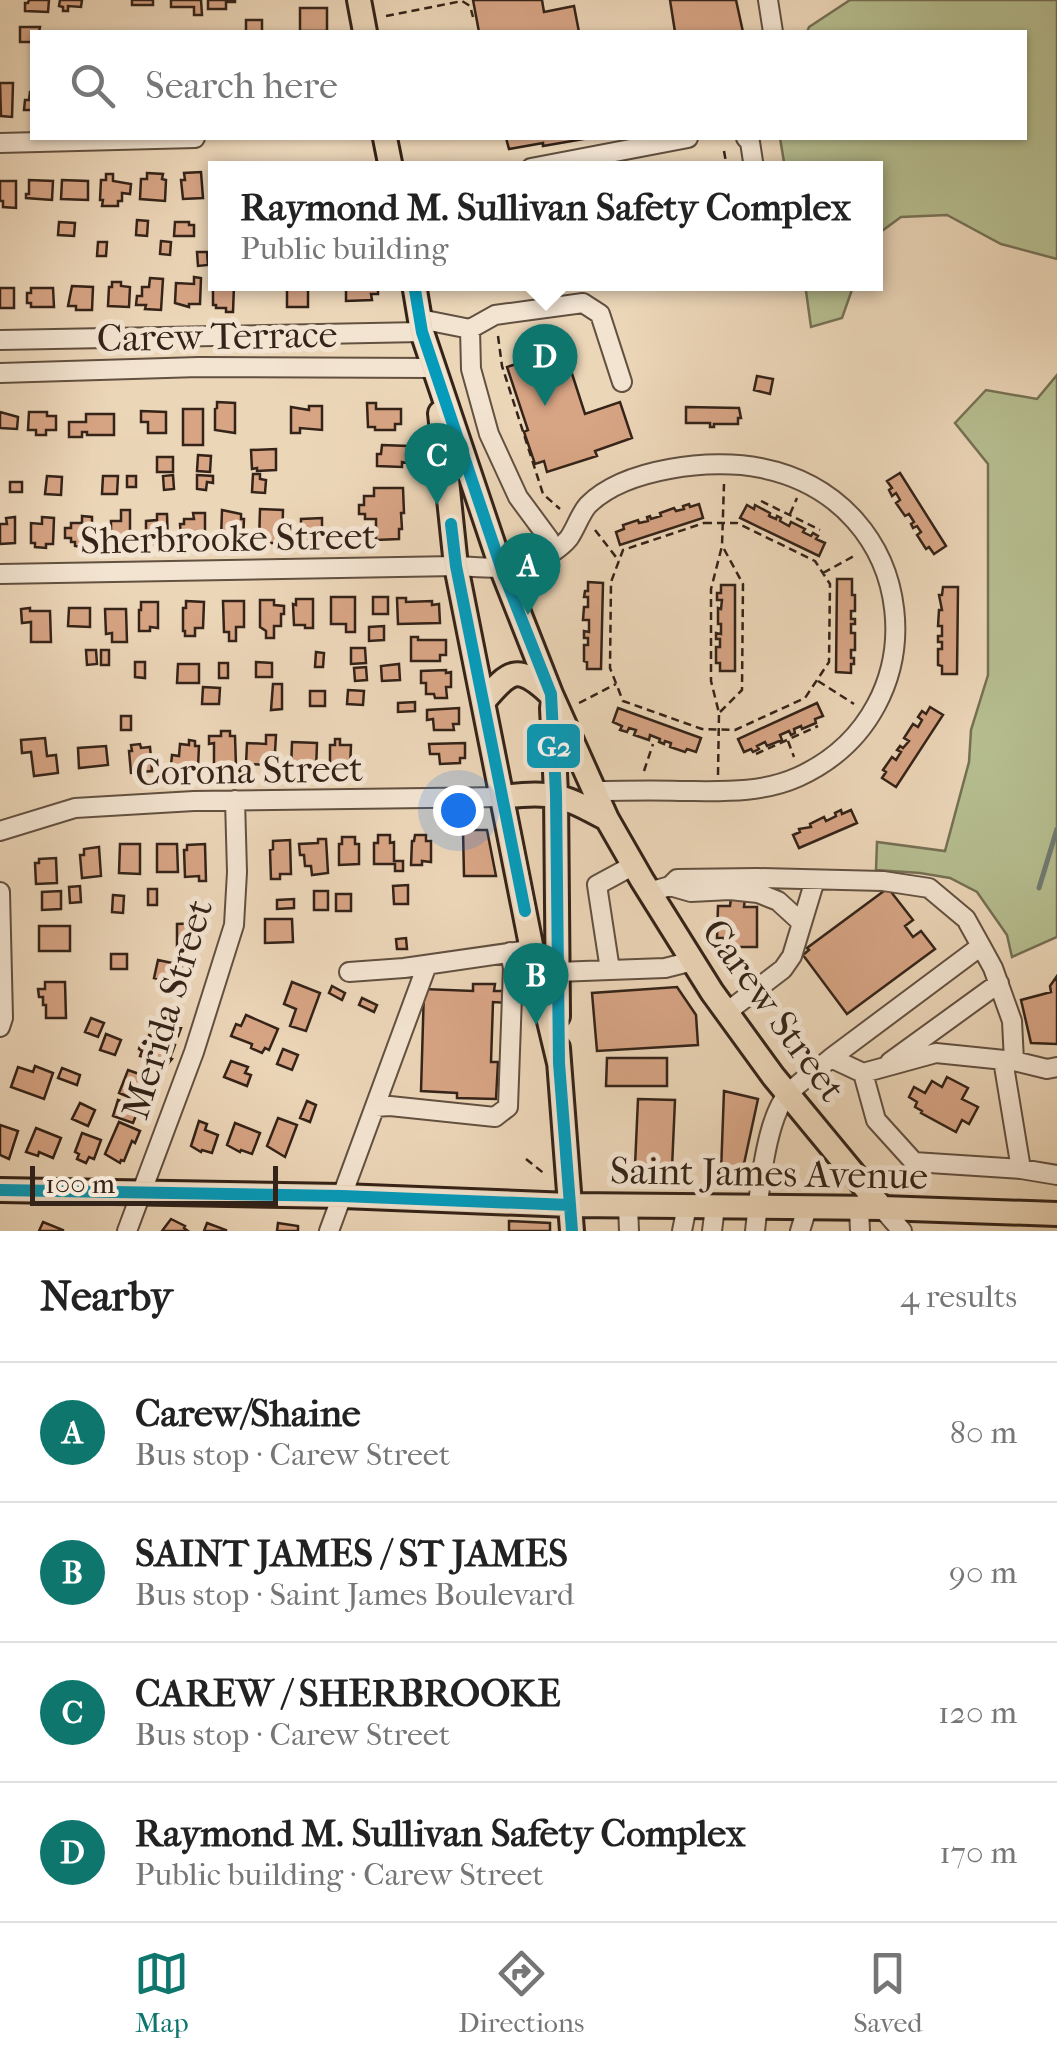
<!DOCTYPE html>
<meta charset="utf-8">
<style>
:root{--surface:#fff;--page:#f2f2f2;--text:#222;--muted:#767676;--line:#e0e0e0;--accent:#0f766e}
body{margin:0;font-family:"IM FELL French Canon",serif;background:var(--page);color:var(--text)}
.scale{position:absolute;left:30px;bottom:25px;width:248px;box-sizing:border-box;padding-left:10px;border:5px solid #342318;border-top:0;font-size:28px;line-height:35px;white-space:nowrap;color:#342318;-webkit-text-stroke:8px #f3e4d1;paint-order:stroke}
.you{position:absolute;left:458px;top:810px;width:35px;height:35px;margin:-25px;border:8px solid #fff;border-radius:50%;background:#1a73e8;box-shadow:0 0 0 15px #1a73e833}
.badge{display:grid;place-items:center;width:65px;height:65px;border-radius:50%;background:var(--accent);color:#fff;font-size:32px;font-weight:700}
.pin{position:absolute;translate:-50% -82px;filter:drop-shadow(0 2px 5px #0008)}
.pin::after{content:'';position:absolute;top:52px;width:35px;height:30px;background:inherit;clip-path:polygon(0 0,100% 0,50% 100%)}
.popup{position:absolute;left:208px;top:161px;width:675px;height:130px;box-sizing:border-box;display:grid;place-content:center;border-radius:0px;background:var(--surface);filter:drop-shadow(0 2px 8px #0005);font-size:32px;white-space:nowrap;color:var(--muted)}
.popup b{font-size:38px;color:var(--text)}
.popup::after{content:'';position:absolute;left:50%;top:100%;margin-left:-20px;border:20px solid transparent;border-top-color:var(--surface)}
.list{margin:0;padding:0;list-style:none}
h2{display:flex;justify-content:space-between;align-items:center;height:130px;margin:0;padding:0 40px;font-size:42px}
h2 small{font-size:32px;font-weight:400;color:var(--muted)}
.list li{display:grid;grid-template-columns:65px 1fr auto;gap:30px;align-items:center;box-sizing:border-box;height:140px;padding:0 40px;border-top:2px solid var(--line)}
.list b{display:block;font-size:38px;white-space:nowrap}
.list p{margin:0;font-size:32px;white-space:nowrap;color:var(--muted)}
.list em{font-size:32px;font-style:normal;color:var(--muted)}
.icon{flex:none;width:55px;height:55px;fill:none;stroke:currentColor;stroke-width:2;stroke-linecap:round;stroke-linejoin:round}
.map{position:relative;flex:none;width:1057px;height:1231px;overflow:hidden}
.search{position:absolute;background:var(--surface);box-shadow:0 2px 8px #0004;left:30px;right:30px;top:30px;height:110px;display:flex;align-items:center;gap:25px;box-sizing:border-box;padding:0 35px;border-radius:0px;color:var(--muted);font-size:38px}
.sheet{height:690px;background:var(--surface)}
nav{display:flex;justify-content:space-around;align-items:center;box-sizing:border-box;height:140px;border-top:2px solid var(--line);background:var(--surface);font-size:28px;color:var(--muted)}
nav a{display:grid;justify-items:center;gap:5px}
nav .on{color:var(--accent)}
.map>svg:first-child{display:block}
</style>
<div class="map">
<svg width="1057" height="1231" viewBox="0 0 1057 1231">
<rect width="100%" height="100%" fill="#ecd6b8"/>
<filter id="stains"><feTurbulence type="fractalNoise" baseFrequency=".002" numOctaves="4"/><feColorMatrix values="0 0 0 0 .2 0 0 0 0 .09 0 0 0 0 .02 0 0 0 .5 -.17"/></filter>
<radialGradient id="worn" r=".72"><stop offset=".6" stop-color="#630" stop-opacity="0"/><stop offset="1" stop-color="#630" stop-opacity=".3"/></radialGradient>
<path fill="#b6be90" stroke="#757054" stroke-width="2.5" d="M850,0H1057V259L1001,244L947,215L901,217L875,236V168H785L780,138H1024V32H807L809,27Z
M805,284H854L842,318L811,327Z
M1057,375V937L1012,957L1007,935L977,892L950,878L920,873L876,870L877,842L945,851L969,762L971,730L988,675V464L955,423L986,390L1037,399Z"/>
<g fill="none" stroke-linecap="round" stroke-linejoin="round">
<path stroke="#717d72" stroke-width="5" d="M1039,888L1057,829"/>
</g>
<path fill="#d7a484" stroke="#342318" stroke-width="2.5" d="M29,0H49L48,12L25,11V3H28Z
M60,0H82L81,7L68,6V11H63V7L59,6Z
M132,0H153V5H132Z
M171,0H201L202,15H194V7H171Z
M208,0H235V2H226V9H208Z
M473,0H542L544,12L574,6L579,32H479Z
M670,0H736L743,32H675Z
M300,8H327V31H300Z
M246,20H262V32H246Z
M20,27H40L39,32H32V42H20Z
M0,83H13L12,117L1,116Z
M30,92H32V110H24L25,100H29Z
M506,138H583L584,139L543,146V143L509,149Z
M201,172L203,198L183,199L181,180H185L184,173Z
M147,173L163,174L162,179L166,180L165,201L140,199L141,179H147Z
M106,174H113V181L131,184L130,194L122,193V201H118V206H102L103,200H100L101,180H106Z
M29,180L53,181L52,200L26,198V194H29Z
M62,180L88,181V200L61,199Z
M0,181H16V208L3,207V201H0Z
M137,220L148,221L147,236L136,235Z
M59,222L75,223L74,236L58,235Z
M175,222H189V225H194V236H174Z
M161,241L171,242L170,255L160,254Z
M98,242H107L106,256H97Z
M197,252H207L208,265L198,266Z
M194,277L201,278L200,304H189V307L175,303L176,283L194,284Z
M150,278L163,279L161,310L145,309L146,305H136L137,296H142V287H149Z
M112,282H121V286L130,287L129,307L108,306L109,287H112Z
M287,284H308V307H287Z
M346,284H378V294H371L372,300L346,301Z
M213,285H234L233,312H226V308H216V305H213Z
M72,286L93,287L92,310H76V306H68Z
M0,288H14V308H0Z
M31,288H53L54,307H31V303H27V293H31Z
M564,349L585,414L620,402L632,438L595,451L597,456L547,472L544,461L535,464L524,432L528,430L507,367L526,361L524,356L543,350L544,356Z
M757,376L773,379L770,394L754,390Z
M217,402L235,403V433L215,430V409L217,408Z
M367,403H376V409H401V424H395V430H375V427H368Z
M309,406H322V430L300,428V433H291V407L309,410Z
M686,407L739,408L741,418H738V424H714V427H710V423H686Z
M183,409H203V445H183Z
M141,411L166,412V433H148V422H141Z
M0,412L18,417L17,429L0,428Z
M29,412H47V416H56V430H46V435H36V430H28Z
M86,414H114V435H87V432H82V437H69V422H86Z
M382,445L408,446L407,463L402,462V467L377,466V454H381Z
M276,449V470L257,471V468L252,469L251,450Z
M198,455L211,456L210,472L197,471Z
M157,457H173V472H157Z
M900,473L946,546L934,554L929,547L926,549L917,535L921,532L917,526L913,528L911,524L914,522L909,514L905,516L896,503L900,500L896,493L892,496L889,490L892,488L887,481Z
M253,474H260V479L266,480L265,493L252,492Z
M173,475L174,489L164,490L163,476Z
M197,475L213,476V483L207,482L206,490L197,489Z
M47,476L62,477L61,495L45,494Z
M103,476H118L117,494H102Z
M127,476H136V487H127Z
M10,482H22V492H10Z
M374,488H403L404,513H401L402,529H399V539L376,540V519H365V514H359V505H364V496H374Z
M689,504L690,507L699,504L703,518L620,545L616,532L624,529L623,525L638,520L639,523L648,521L647,517L650,516L651,519L661,516L660,513L674,508L676,511L684,509L683,506Z
M747,505L754,509L755,505L770,513L769,516L776,519L777,516L781,518L780,521L789,526L791,522L805,529L803,532L811,536L813,533L818,536L816,539L825,543L819,556L740,518Z
M260,509L283,510L282,543H259Z
M121,510H130V546H111V521H121Z
M222,510L241,514V519H244L243,540L230,539V544H224V540L221,539Z
M193,513H205V539H185V536H181L180,524H184V519H194Z
M157,514H167L168,544L155,545V541H146V521L157,520Z
M82,516L92,517V543H82V547L75,546V542H71V538H65V528H71V523H82Z
M15,517V543L0,544V524H7L6,518Z
M42,517L54,518L53,544H46V548L35,547V543H31V523L42,524Z
M322,518V539H320V542H304V539L301,538V519Z
M837,579H852V595H855V611H851V619H855V624H851V633H855V650H851V658H854V664H851V673L836,672Z
M588,582L603,583L601,669H587V662L584,661V645H588V638H584V631L589,632V620H583L584,607H588V597H584L585,591H588Z
M721,585H735V671H720V663H716V647H720V639H716V633L721,634V624H718V608L721,609L722,600H717V593H721Z
M943,587H958L957,674H942V666L938,665V649H942V642H938V636H942V626H938L939,610H942L939,595H942Z
M331,597H355V632H346V624H331Z
M373,597H388V614H373Z
M397,598H406V602L432,601V605L439,604L440,623L398,624Z
M296,599H313V628H305V625H294L293,604L296,605Z
M260,600H274V605L284,606V614H281V626H274V638H266V631L260,627Z
M186,601L204,602L203,628H195V636H185V631H183V608H186Z
M223,601H244V627H236V641H229V632H224Z
M141,602H158V628L150,627V631H139V610H141Z
M30,608V611H50L51,642H31V622L22,623L21,609Z
M69,608H90V627L68,626Z
M105,609H126L127,642H112V633L106,634Z
M384,626V640L369,641V627Z
M411,637H418V640H446V655H440V661H411Z
M351,648H365L366,663L351,664Z
M86,650H96L97,664L87,665Z
M101,650H109V665H101Z
M316,652L324,653L323,667H315Z
M135,662H145V678L135,677Z
M256,662L272,663V677H256Z
M219,663H228V678H219Z
M178,664H199V683H177Z
M399,664L400,680L382,681L381,666Z
M366,667L367,680L355,681L354,668Z
M446,670V673L451,672V687H446L447,698H435L434,694H426V683H421V671Z
M273,684H282V709L271,710Z
M203,687L220,688L219,704H202Z
M348,690L364,691L363,705L347,704Z
M310,691H325V706H310Z
M415,702V711L398,712V703Z
M817,703L823,716L815,719L816,723L802,729L801,726L794,729L795,733L791,735L789,731L780,735L782,740L767,746L765,742L757,746L759,749L753,752L751,749L744,752L738,739Z
M930,707L943,715L896,787L882,778L886,772L883,770L892,757L896,760L901,752L897,750L900,746L903,748L909,741L904,738L913,724L918,727L922,720L918,717L922,711L926,714Z
M459,708V724H453L454,730H434L433,719L427,720V710Z
M618,708L701,738L696,752L687,749L685,752L670,747L671,743L665,741L664,744L659,742L660,739L650,735L649,740L634,735L636,730L629,728L627,732L620,730L622,726L613,722Z
M121,716H131V730H121Z
M221,731H230V736H235L236,766H233L234,771L217,772V766H214V743L209,744V736H221Z
M266,735H276L275,752H272L271,765L246,764L247,743L266,744Z
M45,738L47,756L56,755L58,773L34,776L31,752L22,753L21,740Z
M335,739H340V745H351L350,769L330,768V745H335Z
M189,740L195,741V746H199L198,767L171,765L172,755L179,756L180,744L189,745Z
M292,742L317,743L316,770L291,769Z
M465,743V758H460V763L440,764L439,754H430L429,744Z
M140,744L141,748L150,747L152,771L131,773L129,751H132L131,745Z
M106,746L108,765L79,768L78,748Z
M841,810L842,814L851,810L857,823L799,848L793,835L800,832L799,829L811,827L810,824L824,817L826,821L836,816L835,813Z
M463,830H487L496,876H464Z
M378,835H390V843L394,842V861H403V871H395V864H374V843H378Z
M415,835H426V841H431V862L422,861V865H411L412,841H414Z
M342,837H355V844H359V864L339,865V844H342Z
M318,839H326L328,873L312,875L311,866H305L304,855H300L299,844L318,843Z
M290,840L291,874H280V879H271L270,850L273,849V841Z
M120,844H140V874L119,873Z
M157,844H177L178,872H157Z
M205,844L206,881H199V876L185,877L184,850H187V845Z
M99,847L101,876L82,878L80,855H84V849Z
M56,858L57,883L36,884L35,863H39V859Z
M408,885V904H394L393,886Z
M80,886L81,902L70,903L69,887Z
M888,888L913,920L905,926L913,937L921,931L935,949L847,1014L803,955L809,950L807,948Z
M148,889H157V905H148Z
M61,891V909L42,910V892Z
M314,891H328V910H314Z
M336,894H351V911H336Z
M113,895L124,896L123,913L112,912Z
M731,898H745L744,907H757V947H724V938H717L718,906H730Z
M294,899V908L277,909V900Z
M265,919H292L293,942L265,943Z
M201,923L202,946L177,947V924Z
M39,926H70V951H39Z
M406,938L407,949H397L396,939Z
M111,954H127V969H111Z
M158,960L191,967L187,989L166,985V981L154,978Z
M1057,976V1044L1031,1043L1021,1000L1051,992L1050,986Z
M45,982H65L66,1018H46V1005H43V997H39L38,989H45Z
M292,982L320,993L306,1031L290,1026L296,1009L284,1004Z
M473,984H495L494,991H509L508,1003L493,1002L491,1062H498L496,1099L457,1098V1093L421,1091L424,989L473,991Z
M332,986L345,993L342,1000L329,993Z
M677,987L696,1015L698,1045L597,1051L592,993Z
M362,998L377,1005L374,1012L359,1005Z
M160,1012L179,1019L176,1027L181,1028L178,1036L173,1034L172,1038L153,1032Z
M246,1015L278,1029L269,1050L265,1048L262,1053L251,1048L252,1044L231,1036L236,1024L241,1026Z
M91,1018L104,1023L98,1037L85,1032Z
M106,1034L121,1040L115,1055L100,1050Z
M149,1035L175,1045L170,1058L172,1059L166,1066L140,1056L142,1051L139,1049L141,1043L145,1044Z
M283,1049L298,1055L292,1070L277,1064Z
M607,1058H667V1086H606Z
M231,1061L248,1067L245,1073L251,1075L247,1086L224,1077Z
M35,1066L53,1073L44,1099L11,1087L18,1067L33,1072Z
M62,1068L80,1075L77,1085L58,1078Z
M128,1070L153,1079L144,1103L119,1093Z
M947,1077L968,1088L962,1099L978,1107L969,1124L962,1120L956,1132L921,1113L922,1111L915,1107L917,1102L909,1097L914,1087L925,1093L932,1081L942,1087Z
M724,1091L758,1099L742,1173L721,1172Z
M638,1099L675,1100L672,1168L635,1166Z
M118,1100L139,1108L133,1123L113,1116Z
M307,1101L316,1105L310,1122L300,1118Z
M80,1103L95,1110L88,1126L72,1119Z
M278,1118L297,1125L285,1157L267,1146Z
M199,1121L207,1124L205,1130L218,1135L212,1153L202,1150L201,1152L191,1146Z
M119,1122L140,1131L135,1143L132,1141L124,1161L121,1160L120,1163L105,1154Z
M235,1123L260,1133L252,1154L241,1150L240,1152L227,1145Z
M0,1125L18,1131L9,1159L0,1155Z
M36,1128L61,1138L53,1158L39,1152L38,1156L26,1152Z
M82,1133L101,1140L94,1159L89,1157L86,1163L77,1159L79,1154L75,1152Z
M171,1219L185,1226L184,1228L188,1231H162Z
M509,1221L550,1223V1231H509Z
M43,1222L63,1230V1231H39Z
M207,1223L226,1230V1231H204Z
M278,1223L298,1226V1231H277Z"/>
<g fill="none" stroke-linecap="round" stroke-linejoin="round">
<g stroke="#625040" stroke-width="22">
<path id="minor" d="M768,0L773,32
M746,138L750,142L754,168
M0,143L195,138
M531,168L688,138
M420,319L470,329
M0,340L422,332
M0,373L199,367L435,368
M549,553V539L518,497L489,434L471,369L470,329L495,315L583,303L600,314L622,382
M0,574L456,566C480,567 508,571 532,563C543,560 562,547 569,538C576,528 580,514 588,505C625,468 712,458 761,468C922,500 943,711 798,777C760,794 719,791 679,791C651,790 623,791 595,791
M0,831L75,808L194,801L503,797
M670,886L691,892L730,890L758,893L778,901L802,923
M0,892L3,1018L0,1027
M649,892L670,886L677,879L757,878L883,881L929,888L966,919L981,946L831,1058
M981,946L993,968L1012,1021L1014,1061
M610,970L665,968L693,961
M349,972L404,968L522,951
M557,972L610,970L597,885L634,865
M727,1012L783,969L792,956L815,880
M1003,1060L1021,1169L1057,1175
M890,1062L999,983
M863,1073L876,1120L914,1162L1021,1169
M375,1107L390,1106L495,1117L508,1107L513,968L510,952
M628,1206L629,1231
M859,1208L860,1231
M882,1208L902,1231
M127,1231L194,1052L234,925L237,872L235,800
M329,1231L427,965
M682,1231L687,1206
M712,1231L715,1207
M755,1231C759,1196 765,1119 788,1094C800,1081 817,1070 831,1058L863,1073L936,1053L1014,1061L1047,1069L1057,1067
M800,1231L807,1208"/>
</g>
<g stroke="#342318" stroke-width="28">
<path id="major" d="M359,0L365,32
M385,138L391,168
M414,284L422,332L501,567L551,694L607,819L642,880L712,992L773,1076L882,1208
M440,413L456,566L532,950L559,1063
M484,701C509,671 517,664 548,692
M552,708L556,794L558,1016
M503,797C553,790 564,796 607,819
M558,1048L572,1231
M0,1190L342,1196L570,1205L882,1208L1057,1214"/>
</g>
<path stroke="#342318" stroke-width="2.5" stroke-dasharray="8 5" stroke-linecap="butt" d="M386,16L462,1L470,6L473,17
M724,151L727,168
M498,336L502,366L543,494L560,509
M761,501L820,530
M790,514L797,498
M704,523H737L815,561L830,584L829,662L805,698L735,730L702,729L623,701L610,668L611,582L623,550Z
M595,530L619,561
M823,573L854,556
M818,681L854,704
M579,703L616,684
M720,712L742,690L743,584L724,549
M788,741L794,757
M756,754L818,726
M644,771L653,744
M718,775L719,713L711,681V589L722,546L724,484
M526,1159L546,1175"/>
<use href="#minor" stroke="#f3e4d1" stroke-width="18"/>
<use href="#major" stroke="#ecd6b8" stroke-width="22"/>
<g stroke="#f3e4d1" stroke-width="20">
<path id="bus-1" d="M414,284L422,332L501,567L551,694L556,794L559,1063L572,1231
M451,524L456,566L525,911
M0,1190L342,1196L570,1205"/>
</g>
<use href="#bus-1" stroke="#059cbc" stroke-width="12"/>
</g>
<g text-anchor="middle" stroke-width="10" stroke-linejoin="round" paint-order="stroke">
<g font-size="38" fill="#342318" stroke="#f3e4d1">
<text transform="translate(217 336) rotate(-1)" y="13">Carew Terrace</text>
<text transform="translate(228 538) rotate(-1)" y="13">Sherbrooke Street</text>
<text transform="translate(249 770) rotate(-1)" y="13">Corona Street</text>
<text transform="translate(167 1009) rotate(-73)" y="13">Merida Street</text>
<text transform="translate(774 1010) rotate(54)" y="13">Carew Street</text>
<text transform="translate(769 1173) rotate(1)" y="13">Saint James Avenue</text>
</g>
</g>
<rect stroke="#f3e4d1" stroke-width="4" x="525" y="722" width="57" height="48" rx="10" fill="#059cbc"/>
<g font-size="28" text-anchor="middle" font-weight="bold" fill="#fff">
<text x="554" y="756">G2</text>
</g>
<rect width="100%" height="100%" filter="url(#stains)"/>
<rect width="100%" height="100%" fill="url(#worn)"/>
</svg>
<div class="scale">100 m</div>
<div class="you"></div>
<div class="pin badge" style="left:528px;top:615px">A</div>
<div class="pin badge" style="left:536px;top:1025px">B</div>
<div class="pin badge" style="left:437px;top:505px">C</div>
<div class="pin badge" style="left:545px;top:406px">D</div>
<div class="popup"><b>Raymond M. Sullivan Safety Complex</b>Public building</div>
<div class="search"><svg class="icon" aria-label="search" viewBox="0 0 24 24"><circle cx="10" cy="10" r="6"/><path d="M15 15l6 6"/></svg>Search here</div>
</div>
<section class="sheet">
<h2>Nearby<small>4 results</small></h2>
<ul class="list">
<li><span class="badge">A</span><div><b>Carew/Shaine</b><p>Bus stop · Carew Street</p></div><em>80 m</em></li>
<li><span class="badge">B</span><div><b>SAINT JAMES / ST JAMES</b><p>Bus stop · Saint James Boulevard</p></div><em>90 m</em></li>
<li><span class="badge">C</span><div><b>CAREW / SHERBROOKE</b><p>Bus stop · Carew Street</p></div><em>120 m</em></li>
<li><span class="badge">D</span><div><b>Raymond M. Sullivan Safety Complex</b><p>Public building · Carew Street</p></div><em>170 m</em></li>
</ul>
</section>
<nav>
<a class="on"><svg class="icon" aria-label="map" viewBox="0 0 24 24"><path d="M3 6l6-2 6 2 6-2v14l-6 2-6-2-6 2zM9 4v14M15 6v14"/></svg>Map</a>
<a><svg class="icon" aria-label="directions" viewBox="0 0 24 24"><path d="M12 3l9 9-9 9-9-9zM9 14v-3h6M13 9l2 2-2 2"/></svg>Directions</a>
<a><svg class="icon" aria-label="saved" viewBox="0 0 24 24"><path d="M7 4h10v16l-5-4-5 4z"/></svg>Saved</a>
</nav>
